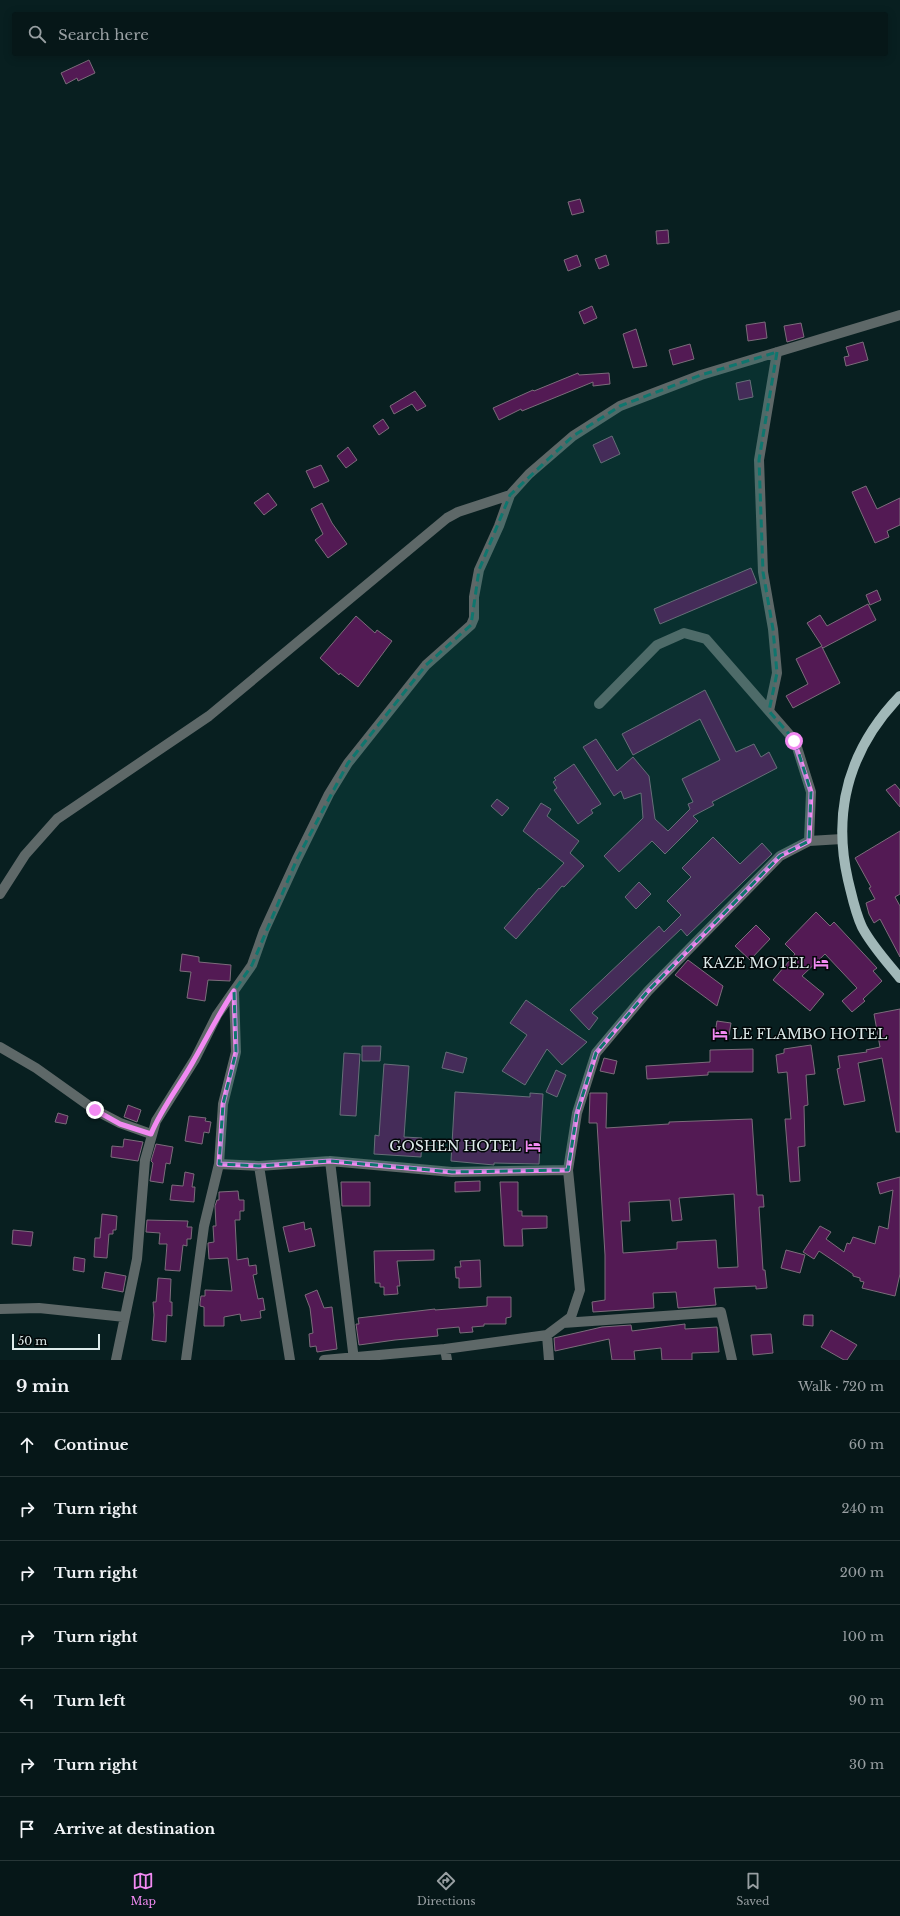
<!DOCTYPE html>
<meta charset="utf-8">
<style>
:root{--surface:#061718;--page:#0f2021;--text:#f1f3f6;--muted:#989fa2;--line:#273637;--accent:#f28af2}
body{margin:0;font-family:"Libre Baskerville",serif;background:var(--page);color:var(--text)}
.scale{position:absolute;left:12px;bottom:10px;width:88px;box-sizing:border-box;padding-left:4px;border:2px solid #deebeb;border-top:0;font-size:11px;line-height:14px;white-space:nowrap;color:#deebeb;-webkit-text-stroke:3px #020708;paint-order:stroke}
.stop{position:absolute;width:12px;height:12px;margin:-9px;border:3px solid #f28af2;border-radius:50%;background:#fff}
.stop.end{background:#f28af2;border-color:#fff;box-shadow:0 1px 4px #0008}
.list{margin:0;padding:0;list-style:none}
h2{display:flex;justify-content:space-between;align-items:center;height:52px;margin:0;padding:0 16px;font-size:17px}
h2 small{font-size:13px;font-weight:400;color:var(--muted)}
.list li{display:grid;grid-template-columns:26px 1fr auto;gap:12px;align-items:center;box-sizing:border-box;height:64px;padding:0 16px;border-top:1px solid var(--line)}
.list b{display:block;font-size:15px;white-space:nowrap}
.list em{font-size:13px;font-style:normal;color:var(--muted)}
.icon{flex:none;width:22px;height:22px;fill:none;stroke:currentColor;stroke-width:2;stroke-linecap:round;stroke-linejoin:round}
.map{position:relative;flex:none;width:900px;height:1360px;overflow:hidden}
.search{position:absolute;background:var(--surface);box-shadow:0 2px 10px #0003;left:12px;right:12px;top:12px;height:44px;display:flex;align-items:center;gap:10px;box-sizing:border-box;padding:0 14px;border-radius:4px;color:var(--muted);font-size:15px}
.sheet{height:500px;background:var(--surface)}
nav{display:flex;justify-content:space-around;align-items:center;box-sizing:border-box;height:56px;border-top:1px solid var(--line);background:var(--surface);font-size:11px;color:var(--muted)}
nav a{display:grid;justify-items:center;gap:2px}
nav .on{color:var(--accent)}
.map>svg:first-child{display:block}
</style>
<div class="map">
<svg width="900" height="1360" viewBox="0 0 900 1360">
<rect width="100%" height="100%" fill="#081f20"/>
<path fill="#531a54" stroke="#7c6c7b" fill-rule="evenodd" d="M89,60L95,73L78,81L77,78L66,84L61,73Z
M580,199L584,212L572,215L568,202Z
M668,230L669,243L657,244L656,231Z
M577,255L581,266L568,271L564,260Z
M606,255L609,265L599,269L595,259Z
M592,306L597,318L584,324L579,312Z
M765,322L767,338L748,341L746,325Z
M801,323L804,337L787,342L784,326Z
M636,329L647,366L633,368L623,334Z
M863,342L868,360L846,366L844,357L849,356L846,347Z
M690,344L694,359L673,365L669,350Z
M578,373L579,375L609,373L610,384L593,386V382L522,411L521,409L499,420L493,408L533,390L534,391Z
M750,380L753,397L739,400L736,383Z
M415,391L426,406L417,411L412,404L394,414L390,406Z
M383,419L389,428L379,435L373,426Z
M612,436L620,454L601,463L593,445Z
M348,447L357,460L346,468L337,456Z
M321,465L329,481L314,488L306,471Z
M866,486L877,509L900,498V525L887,531L889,537L875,543L852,492Z
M268,493L277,505L264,515L254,503Z
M322,503L332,523L347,544L328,558L315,540L323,534L311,509Z
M751,568L757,583L660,624L654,609Z
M877,590L881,600L870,605L866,595Z
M868,604L876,620L823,648L822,647L840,683L793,708L786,696L808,684L796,659L822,646L807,623L820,615L827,626Z
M356,616L375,633L377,630L392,641L358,687L340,673L339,675L320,658Z
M705,690L736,752L754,744L761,757L769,752L777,768L712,802L714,805L693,816L698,821L665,854L652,841L619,872L604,856L643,818L641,793L624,799L621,791L614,796L583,747L596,739L617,771L633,757L649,776L655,819L668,831L690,809L688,804L693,802L682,779L720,760L700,719L633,755L622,734Z
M574,764L601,804L591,810L593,813L578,824L554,790L557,788L553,782L556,780L554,778Z
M895,784L900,790V807L886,790Z
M497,799L509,808L502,816L491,806Z
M541,803L551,809L547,816L579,841L570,853L584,866L564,887L562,886L516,939L504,928L539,888L540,889L564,863L523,831Z
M900,831V894L895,897L900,906V957L880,919L874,923L869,914L866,903L875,899L869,888L871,887L855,858Z
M713,837L740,864L762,843L772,854L687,936L681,929L592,1013L598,1018L589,1030L570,1010L659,926L664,932L681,915L667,901L691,877L682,868Z
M639,882L651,894L636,909L625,897Z
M816,912L830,926L834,922L877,968L873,971L882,981L863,999L865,1001L852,1012L842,1001L857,988L825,954L802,976L824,994L810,1011L773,980L795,954L785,944Z
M756,925L770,939L750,960L735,946Z
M182,954L199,957V962L231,965L230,981L208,980L205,1001L187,998L191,972L180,971Z
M688,960L723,986L717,1006L675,975Z
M526,1000L587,1042L562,1065L547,1049L525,1085L502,1071L527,1035L510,1023Z
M900,1009V1132H896L882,1058L858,1063L865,1101L844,1105L837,1069L840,1068L838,1056L867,1052L866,1050L880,1047L874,1014Z
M717,1021L731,1023L729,1035L715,1033Z
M811,1045L815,1074L806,1075L808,1105L804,1106L805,1146L798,1147L800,1181L790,1182L785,1119H791L787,1072L778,1073L776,1055L784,1053V1049Z
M362,1046H381L380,1061H362Z
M753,1049V1072H708V1075L647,1079L646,1066L710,1062V1050Z
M446,1052L467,1058L463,1073L442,1068Z
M344,1053L360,1054L356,1116L340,1115Z
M604,1058L617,1061L614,1074L600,1071Z
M384,1064L409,1066L404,1137L422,1138L421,1157L374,1154L375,1135L379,1136Z
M556,1070L566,1075L557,1097L546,1092Z
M455,1092L530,1097V1093L543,1094L539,1164L494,1163V1165L451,1161Z
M590,1093H607L606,1128L669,1124V1122L752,1119L757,1195H763L764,1207H759L763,1270H765L767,1288L756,1289V1286L714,1288L716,1305L678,1308L676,1292L653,1293L654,1308L593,1312L592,1302L605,1300V1255L597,1123H589ZM734,1194L738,1267L718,1268L716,1240L677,1242V1249L623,1253L621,1221H630L629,1202L670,1200L672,1221L682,1220L679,1198Z
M128,1105L141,1110L137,1122L124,1117Z
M58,1113L68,1116L66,1124L55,1122Z
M189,1116L206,1118L205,1121L211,1122L209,1133L204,1132L202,1144L185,1141Z
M124,1139L143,1142L138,1161L111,1157L112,1146L123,1147Z
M156,1144L173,1147L170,1164L166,1163L163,1183L150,1181L153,1163L151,1161Z
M185,1172L194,1174L192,1187H195L194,1202L170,1200L172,1185L183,1186Z
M900,1177V1274L895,1296L862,1288L864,1282L860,1281V1278L853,1276V1274L819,1251L814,1259L803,1252L820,1226L831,1232L826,1239L844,1252L847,1243L850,1244L853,1237L875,1244L879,1226L888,1229L893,1190L880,1194L877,1183Z
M480,1181V1191L455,1192V1182Z
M341,1182H370V1206H342Z
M500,1182H518V1211H522V1216H547V1228L522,1229L523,1246H504Z
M238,1191L239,1200H244V1211H240V1220H235L237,1260L248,1258L249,1266L256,1265L257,1274L253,1275L258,1299L263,1298L265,1310L260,1311L261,1318L241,1321L240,1314L224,1317V1326H204V1307L200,1306V1303L201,1296H205V1290L232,1291L228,1258L209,1259L208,1244V1243L214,1242L213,1226H216L215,1206L217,1200H219V1192Z
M102,1214L117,1216L116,1230H113V1234H109L107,1258L94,1257L95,1238H100Z
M147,1220L188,1221L187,1227H192L191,1239H187V1246L183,1245L180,1271L165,1270L167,1244H159L160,1233L146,1232Z
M304,1222L305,1230L311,1228L315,1246L289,1252L283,1227Z
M13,1230L33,1232L31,1246L12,1244Z
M434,1250V1260L397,1261L400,1286H397L398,1294L384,1295V1287H380V1283H375L374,1251Z
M786,1250L805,1255L800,1273L781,1268Z
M74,1257L85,1259L84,1272L73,1270Z
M480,1260L481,1287L459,1288V1278H456L455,1267H461L460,1261Z
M105,1272L126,1276L123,1292L102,1288Z
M158,1278L171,1279L170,1302H172V1316L167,1315L166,1342L152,1340L154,1315L153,1302H156Z
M317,1290L324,1308L332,1307L337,1349L317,1352L316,1346L310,1347L309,1334L313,1333L310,1308L305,1295Z
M487,1297H511V1317L506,1318V1324H484V1326L472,1327L473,1332L460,1333L459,1327L437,1329L438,1336L395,1340L359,1345L356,1324H359L358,1318L435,1309V1310L487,1306Z
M804,1315H813V1326L803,1325Z
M685,1324V1329L717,1327L719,1352L692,1353V1360H662L661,1348L634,1351L635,1360H612L609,1339L555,1351L554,1338L602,1327L631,1325L632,1331Z
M831,1330L857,1345L847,1360H844L821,1347Z
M771,1334L773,1353L753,1355L751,1335Z"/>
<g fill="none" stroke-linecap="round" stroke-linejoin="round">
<path stroke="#5e6868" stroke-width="10" d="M599,704L657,645L684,633L706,639L795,741L811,792L809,841
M769,711L777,673L773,629L763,572L759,460L777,352
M0,894L25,855L57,819L209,716L447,518L458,512L510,495
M0,1047L36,1068L95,1110L120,1123L151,1134
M330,1161L354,1360
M219,1164L259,1166L330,1161L452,1172L568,1170
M259,1166L290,1360
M0,1309L39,1308L125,1317
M563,1323L721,1312L732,1360
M445,1349L447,1360
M116,1360L137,1259L145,1160L156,1121L195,1059L217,1015L252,965L264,931L297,859L329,794L348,763L426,665L471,625L474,618V597L479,570L499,526L510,495L529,474L573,436L620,406L701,375L900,315
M186,1360L204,1226L219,1164L223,1104L236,1052L234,991
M324,1360L445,1349L547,1335
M549,1360L547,1335L571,1317L580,1290L568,1170L577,1113L596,1053L648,991L780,856L809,841L842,839"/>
<path stroke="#a1b8b8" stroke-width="10" d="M900,696C850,748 832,810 848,880C852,896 855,912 862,927C872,946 887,962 900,978"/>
</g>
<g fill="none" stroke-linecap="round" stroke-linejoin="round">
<path stroke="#f28af2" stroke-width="5" d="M95,1110L120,1124L151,1134C162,1107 181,1084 194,1060C208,1036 219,1013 234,991L236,1052L223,1104L219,1164L259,1166L330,1161L452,1172L568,1170L577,1113L596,1053L648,991L780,856L809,841L811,792L794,741"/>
</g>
<path fill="#0f766e" fill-opacity="0.2" stroke="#0f766e" stroke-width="3" stroke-dasharray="8 5" stroke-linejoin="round" d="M777,352L759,460L763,572L773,629L777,673L769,711L795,741L811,792L809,841L780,856L648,991L596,1053L577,1113L568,1170L452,1172L330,1161L259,1166L219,1164L223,1104L236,1052L234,991L252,965L297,859L348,763L426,665L471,625L479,570L510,495L573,436L620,406L701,375Z"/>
<defs>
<g id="hotel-bare" transform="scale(1.2)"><path d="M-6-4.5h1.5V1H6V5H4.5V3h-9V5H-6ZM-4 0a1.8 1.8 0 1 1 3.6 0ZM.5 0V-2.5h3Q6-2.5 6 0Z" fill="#f28af2" stroke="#020708" stroke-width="2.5" paint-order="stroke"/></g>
</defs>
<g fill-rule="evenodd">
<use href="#hotel-bare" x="821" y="963"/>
<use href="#hotel-bare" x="720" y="1034"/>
<use href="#hotel-bare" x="533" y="1146"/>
</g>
<g text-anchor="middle" stroke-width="3" stroke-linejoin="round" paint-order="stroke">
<g font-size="14" fill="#deebeb" stroke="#020708" text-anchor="end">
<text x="809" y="968">KAZE MOTEL</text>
<text x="732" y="1039" text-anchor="start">LE FLAMBO HOTEL</text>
<text x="521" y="1151">GOSHEN HOTEL</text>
</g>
</g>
</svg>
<div class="scale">50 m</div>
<div class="stop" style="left:794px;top:741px"></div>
<div class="stop end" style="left:95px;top:1110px"></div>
<div class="search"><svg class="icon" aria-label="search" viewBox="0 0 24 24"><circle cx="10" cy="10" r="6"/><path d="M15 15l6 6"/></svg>Search here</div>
</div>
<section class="sheet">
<h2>9 min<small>Walk · 720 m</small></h2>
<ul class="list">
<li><svg class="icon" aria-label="ahead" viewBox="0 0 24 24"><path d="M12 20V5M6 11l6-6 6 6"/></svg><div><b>Continue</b></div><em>60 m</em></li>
<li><svg class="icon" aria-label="right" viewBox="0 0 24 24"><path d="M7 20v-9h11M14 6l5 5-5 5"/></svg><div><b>Turn right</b></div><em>240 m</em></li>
<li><svg class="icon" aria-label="right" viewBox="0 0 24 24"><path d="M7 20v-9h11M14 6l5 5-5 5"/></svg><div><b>Turn right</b></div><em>200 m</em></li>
<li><svg class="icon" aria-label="right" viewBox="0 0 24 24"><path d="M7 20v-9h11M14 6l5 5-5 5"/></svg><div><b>Turn right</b></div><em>100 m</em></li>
<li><svg class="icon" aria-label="left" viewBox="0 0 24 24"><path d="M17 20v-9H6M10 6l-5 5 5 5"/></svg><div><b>Turn left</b></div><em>90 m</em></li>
<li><svg class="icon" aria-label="right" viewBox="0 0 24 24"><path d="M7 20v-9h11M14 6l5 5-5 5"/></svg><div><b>Turn right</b></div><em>30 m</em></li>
<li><svg class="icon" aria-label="arrive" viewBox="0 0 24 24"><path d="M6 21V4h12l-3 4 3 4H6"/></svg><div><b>Arrive at destination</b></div></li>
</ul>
</section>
<nav>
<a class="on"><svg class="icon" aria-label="map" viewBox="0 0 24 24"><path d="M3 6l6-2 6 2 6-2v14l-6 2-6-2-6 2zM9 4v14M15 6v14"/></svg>Map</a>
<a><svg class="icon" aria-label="directions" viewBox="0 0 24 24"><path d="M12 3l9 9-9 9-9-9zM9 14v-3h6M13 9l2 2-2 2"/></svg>Directions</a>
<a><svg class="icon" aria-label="saved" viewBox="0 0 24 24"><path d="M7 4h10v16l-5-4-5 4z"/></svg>Saved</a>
</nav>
